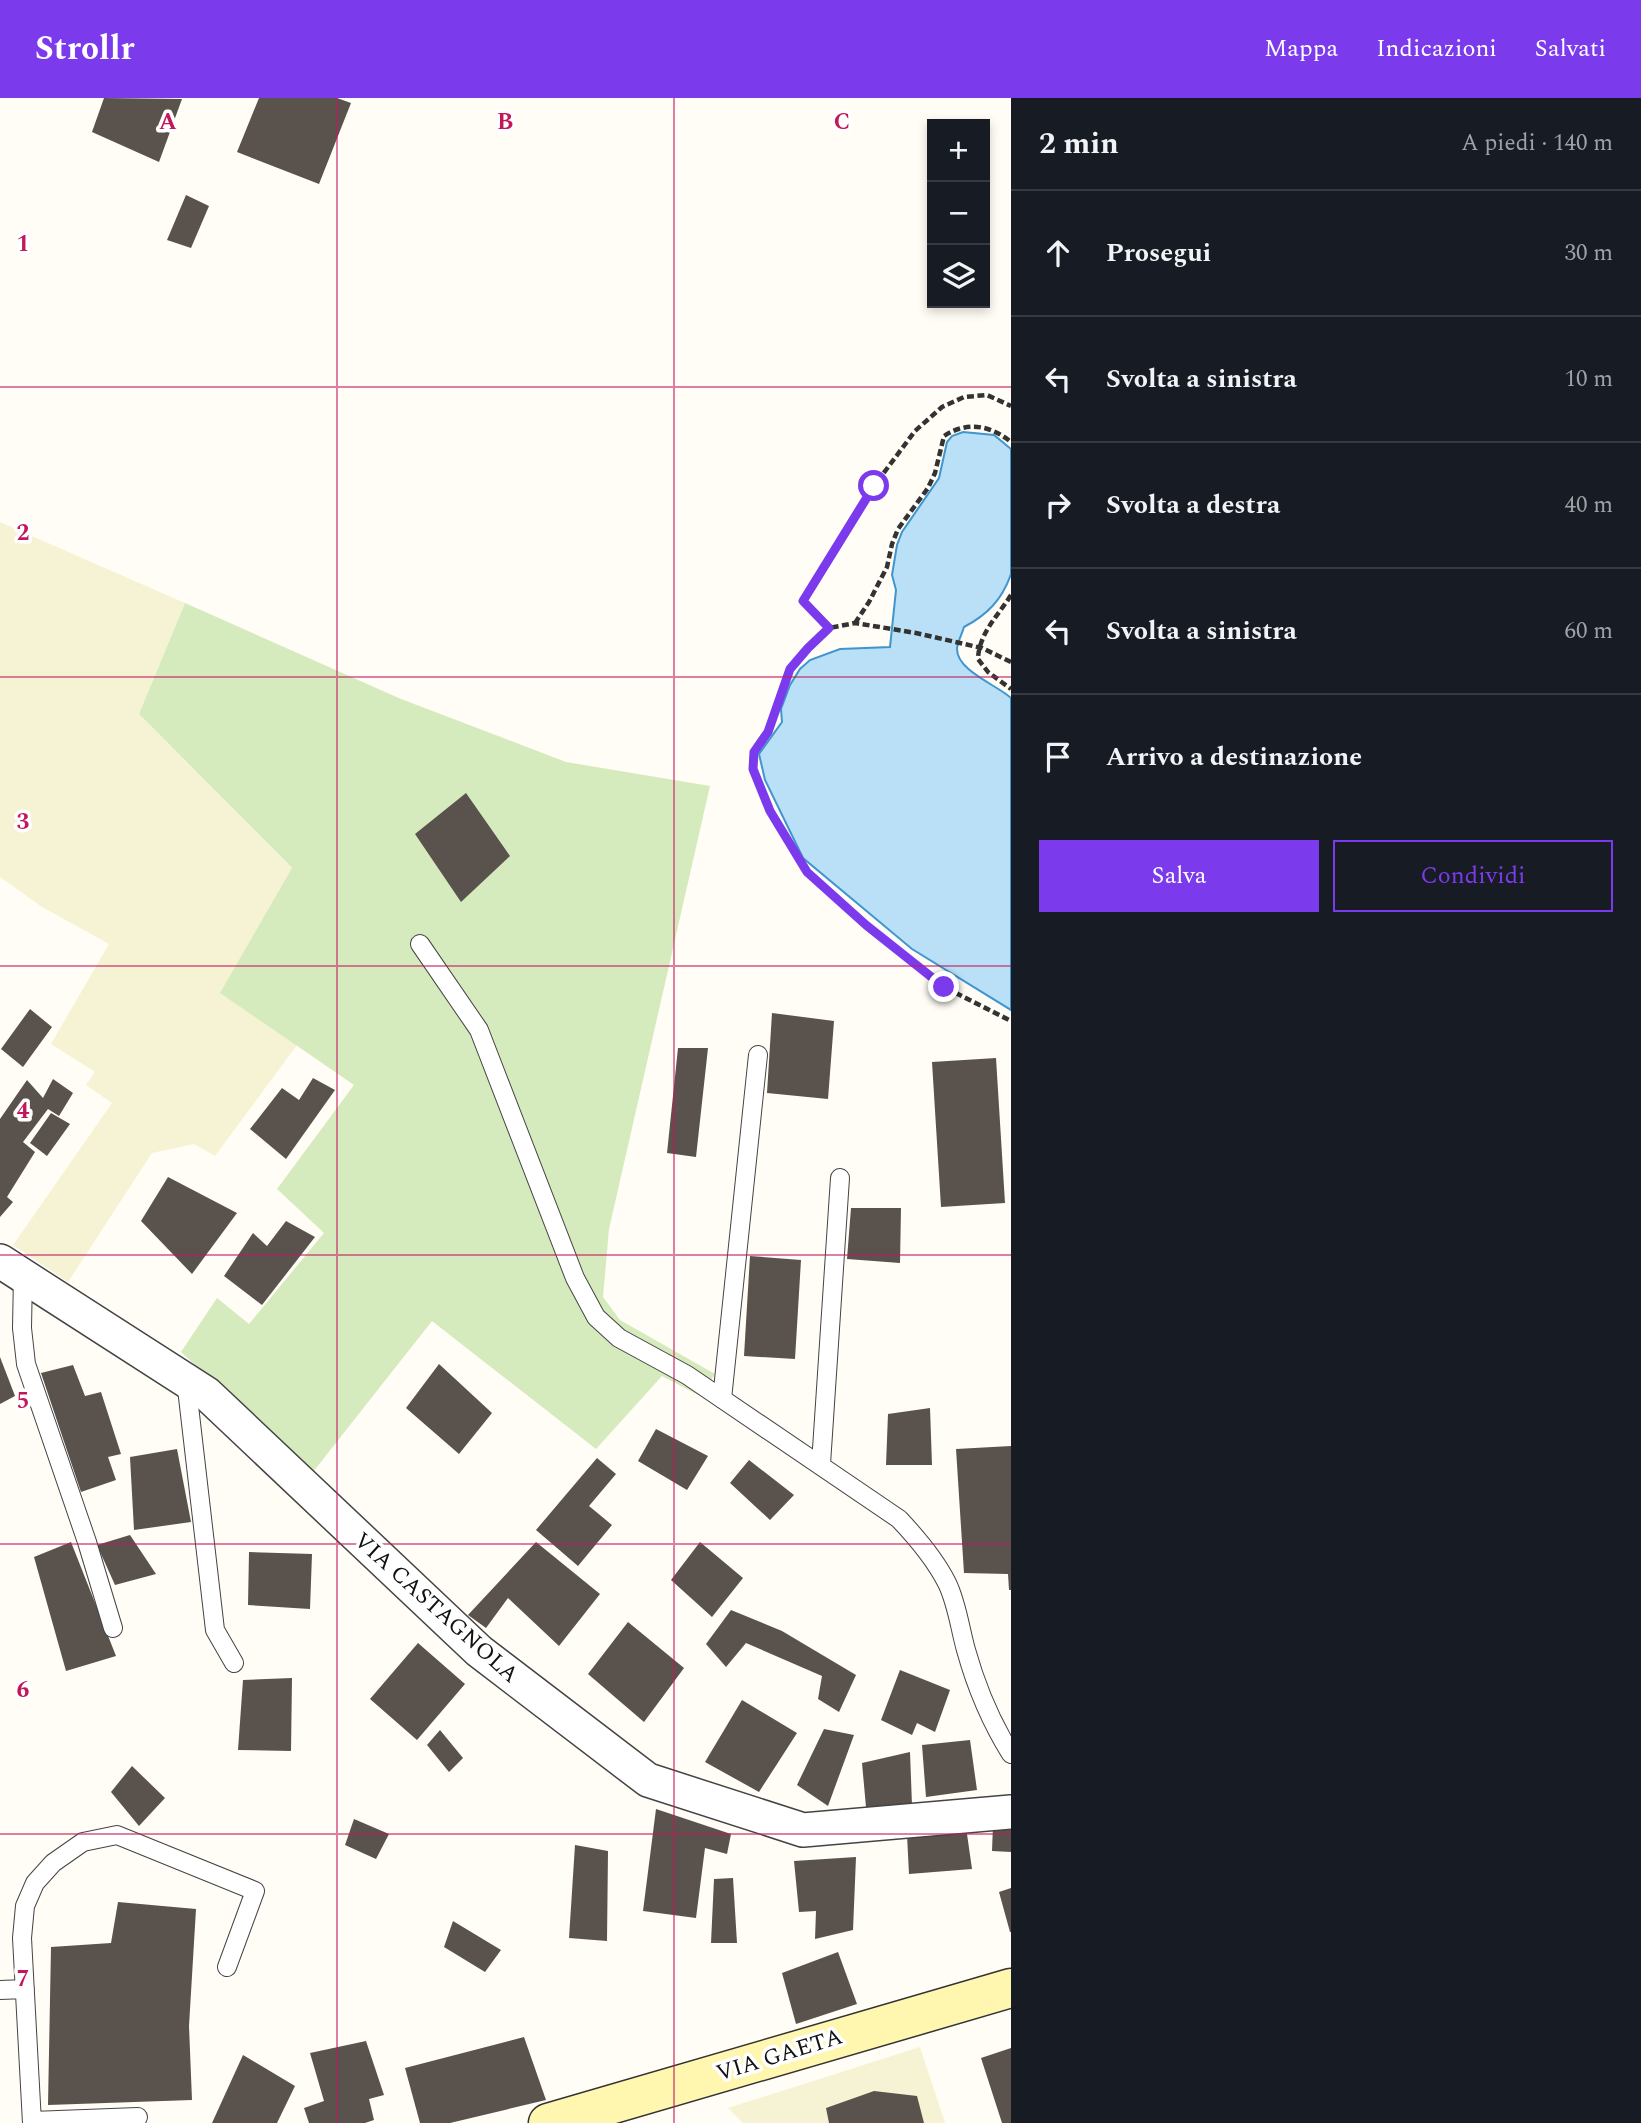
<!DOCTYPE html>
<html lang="it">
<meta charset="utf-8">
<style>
:root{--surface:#171b24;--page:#20242c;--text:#f1f3f6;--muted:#9ea1a6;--line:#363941;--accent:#7c3aed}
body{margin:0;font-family:Spectral,serif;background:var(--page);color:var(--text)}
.controls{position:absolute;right:21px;top:21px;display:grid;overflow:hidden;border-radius:0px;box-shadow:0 4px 10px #0003}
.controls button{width:63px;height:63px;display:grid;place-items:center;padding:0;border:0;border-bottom:2px solid var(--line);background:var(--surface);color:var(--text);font:35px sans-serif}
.stop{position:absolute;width:21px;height:21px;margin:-16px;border:5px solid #7c3aed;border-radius:50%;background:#fff}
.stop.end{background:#7c3aed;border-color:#fff;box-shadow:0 2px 7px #0008}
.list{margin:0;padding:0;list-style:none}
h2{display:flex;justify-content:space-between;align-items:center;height:91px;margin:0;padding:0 28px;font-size:30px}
h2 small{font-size:23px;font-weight:400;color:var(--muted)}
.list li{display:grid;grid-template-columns:46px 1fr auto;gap:21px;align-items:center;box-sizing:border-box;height:126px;padding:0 28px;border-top:2px solid var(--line)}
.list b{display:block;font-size:26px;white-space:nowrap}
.list em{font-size:23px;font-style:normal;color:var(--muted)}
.actions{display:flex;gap:14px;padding:21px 28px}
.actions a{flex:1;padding:16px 0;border:2px solid var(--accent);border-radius:0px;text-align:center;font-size:24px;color:var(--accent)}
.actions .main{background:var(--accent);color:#fff}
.icon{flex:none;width:38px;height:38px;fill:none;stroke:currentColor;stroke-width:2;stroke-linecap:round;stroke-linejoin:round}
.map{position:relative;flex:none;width:1011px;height:2025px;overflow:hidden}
header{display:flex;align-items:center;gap:42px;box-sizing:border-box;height:98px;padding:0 35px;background:var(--accent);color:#fff}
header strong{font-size:33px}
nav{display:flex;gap:38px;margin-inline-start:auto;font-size:24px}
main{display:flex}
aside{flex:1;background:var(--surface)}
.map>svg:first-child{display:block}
</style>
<header>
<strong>Strollr</strong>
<nav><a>Mappa</a><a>Indicazioni</a><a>Salvati</a></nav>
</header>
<main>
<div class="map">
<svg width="1011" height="2025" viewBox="0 0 1011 2025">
<rect width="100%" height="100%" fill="#fffdf5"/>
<path fill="#f6f3d4" d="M0,424L185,505L139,616L292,771L221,895L297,947L215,1058L194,1046L152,1055L68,1184L13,1147L112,1005L86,987L95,974L51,946L109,846L42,809L0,779Z
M920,1949L945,2025H743L728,2010Z"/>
<path fill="#d5ebbd" d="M185,505L401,601L566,664L710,688L609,1131L603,1199L620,1222L715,1276L700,1298L662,1278L596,1351L432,1223L313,1374L181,1254L217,1200L249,1226L324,1135L277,1091L354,987L220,895L292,770L139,616Z"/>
<path fill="#b9e0f7" stroke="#3f96cf" stroke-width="2" d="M963,334L994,337L1011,351V476C1002,502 987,517 964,529C962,536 957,545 957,551C957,573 997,587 1011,600V912L912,851L803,760L765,682L759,656L782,624L781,611L790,587L800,571L810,562L840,551L890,549L896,492L892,477L897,447L902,434L939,380L947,344L952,338Z"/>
<path fill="#5a524d" d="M104,0L182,1L159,64L92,34Z
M259,0H337L351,5L319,86L237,54Z
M186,97L209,108L191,150L167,142Z
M466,695L510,758L461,804L415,736Z
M30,911L52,929L23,969L1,951Z
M772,915L834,923L828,1001L767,995Z
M678,950H708L696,1059L667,1055Z
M996,960L1005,1105L941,1109L932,964Z
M313,980L335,992L286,1061L250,1031L282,990L299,1002Z
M53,981L73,995L59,1018L48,1011L23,1044L35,1054L7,1099L13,1104L0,1119V1021L27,982L43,1000Z
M51,1015L70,1026L47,1058L30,1045Z
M168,1079L237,1115L192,1176L141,1123Z
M851,1110H901L900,1165L847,1161Z
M286,1123L315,1139L262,1207L224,1178L253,1135L267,1148Z
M750,1158L801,1162L795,1261L744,1258Z
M0,1259L15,1298L0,1306Z
M439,1266L492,1315L459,1356L406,1310Z
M73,1267L85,1298L101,1294L121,1356L108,1359L116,1382L81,1394L41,1275Z
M930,1310L932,1367H886L888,1316Z
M656,1331L708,1358L687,1392L638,1363Z
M1011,1348V1492H1009L1008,1476L964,1475L956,1351Z
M177,1351L191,1424L134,1432L130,1359Z
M597,1360L616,1376L589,1408L612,1427L578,1468L536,1432Z
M749,1362L794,1397L770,1422L730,1385Z
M130,1437L156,1476L115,1487L97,1447Z
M71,1444L116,1558L66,1573L34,1459Z
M536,1444L600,1496L559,1548L508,1500L486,1530L468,1517Z
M700,1444L743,1480L712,1519L671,1482Z
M249,1454L312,1456L310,1511L248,1507Z
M731,1512L782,1533L856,1577L839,1614L818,1601L822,1578L746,1545L726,1569L706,1546Z
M628,1524L684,1570L644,1624L588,1576Z
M418,1545L465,1586L417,1642L370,1601Z
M900,1572L950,1592L935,1634L917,1625L912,1637L881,1622Z
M292,1580L291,1653L238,1652L243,1582Z
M742,1602L797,1635L759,1694L705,1664Z
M824,1631L854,1637L828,1708L797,1687Z
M440,1632L463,1660L449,1674L427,1647Z
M970,1642L977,1692L926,1699L922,1647Z
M910,1654L912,1707L866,1709L862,1665Z
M132,1668L165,1700L139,1728L111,1694Z
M656,1711L731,1736L727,1756L705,1750L696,1820L643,1813Z
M354,1721L389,1736L376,1761L345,1747Z
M993,1727L1011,1728V1754L992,1753Z
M967,1736L972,1771L909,1776L907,1737Z
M575,1747L608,1753L607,1843L569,1840Z
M856,1759L853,1832L815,1841L816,1813L799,1814L794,1763Z
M733,1780L737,1845H711L714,1781Z
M1011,1790V1834H1010L999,1794Z
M118,1804L196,1811L189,1928L192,2002L48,2007L51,1849L111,1845Z
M453,1823L501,1852L485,1874L444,1849Z
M838,1854L857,1906L796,1926L782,1875Z
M524,1939L546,2002L450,2025H420L405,1970Z
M366,1943L384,1997L369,2001L374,2022L365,2025H309L304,2010L324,2003L310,1955Z
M1011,1950V2025H1002L981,1960Z
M243,1957L295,1988L277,2025H212Z
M874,1993L917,1998L924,2025H829L826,2010Z"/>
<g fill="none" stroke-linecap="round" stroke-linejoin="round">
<g stroke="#444" stroke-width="20">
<path id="lane" d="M420,846L479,932L575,1180L596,1219L619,1240L687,1277L899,1421C917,1440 935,1461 947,1485C957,1505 960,1531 966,1552C976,1588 991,1624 1011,1656
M23,1177L22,1230L26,1266L87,1444L113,1530
M186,1282L215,1532L234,1565
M722,1301L758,957
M821,1366L840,1080
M0,1892L25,1891
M32,2023L138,2019L135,2025
M32,2025L22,1840L25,1808L35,1785L53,1765L83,1744L117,1737L255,1793L227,1869"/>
</g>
<g stroke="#444" stroke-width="36">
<path id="street" d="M0,1163L207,1296L479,1553L648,1682L803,1732L1011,1714"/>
</g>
<g stroke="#333" stroke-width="41">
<path id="secondary" d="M548,2025L1011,1890"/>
</g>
<path stroke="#333" stroke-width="4.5" stroke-dasharray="7 3.5" stroke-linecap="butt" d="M1011,497C998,518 979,535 978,561L988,574L1011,591
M855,525L869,504L887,469L892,446L898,431L928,390L935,375L944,338C967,323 990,327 1011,344
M829,530L803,503L874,388L915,333L942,309L964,299L987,297L1011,308
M1011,564L982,550L916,535L855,525L829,530L808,549L790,571L768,634L754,655L753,671L770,713L807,774L866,827L944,889L1011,923"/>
<use href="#lane" stroke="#fff" stroke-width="18"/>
<use href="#street" stroke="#fff" stroke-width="33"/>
<use href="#secondary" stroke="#fff6b0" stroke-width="38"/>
</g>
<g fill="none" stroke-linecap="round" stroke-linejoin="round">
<path stroke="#7c3aed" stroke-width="9" d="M874,388L803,503L829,530L808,550L790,571L768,634L754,654L753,671L770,713L807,774L866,827L944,889"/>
</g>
<path fill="none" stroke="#c2185b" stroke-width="2" stroke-opacity="0.55" d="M337,0V2025M674,0V2025M0,289H1011M0,579H1011M0,868H1011M0,1157H1011M0,1446H1011M0,1736H1011"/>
<g text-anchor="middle" stroke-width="7" stroke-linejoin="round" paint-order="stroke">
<g font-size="23" fill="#111" stroke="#fff">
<text transform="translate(437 1509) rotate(42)" y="8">VIA CASTAGNOLA</text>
<text transform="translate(779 1956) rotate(-17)" y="8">VIA GAETA</text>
</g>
</g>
<g font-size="23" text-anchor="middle" font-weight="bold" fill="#c2185b" stroke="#fff" stroke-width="7" stroke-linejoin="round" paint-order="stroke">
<text x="168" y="31">A</text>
<text x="505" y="31">B</text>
<text x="842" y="31">C</text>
<text x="23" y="153">1</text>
<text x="23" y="442">2</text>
<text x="23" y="731">3</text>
<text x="23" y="1020">4</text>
<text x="23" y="1310">5</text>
<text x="23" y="1599">6</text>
<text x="23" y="1888">7</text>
</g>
</svg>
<div class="controls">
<button>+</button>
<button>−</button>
<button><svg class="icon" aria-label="layers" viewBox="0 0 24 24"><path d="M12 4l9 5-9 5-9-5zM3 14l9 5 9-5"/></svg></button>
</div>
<div class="stop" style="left:874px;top:388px"></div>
<div class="stop end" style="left:944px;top:889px"></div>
</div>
<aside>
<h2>2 min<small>A piedi · 140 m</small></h2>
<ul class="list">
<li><svg class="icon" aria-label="ahead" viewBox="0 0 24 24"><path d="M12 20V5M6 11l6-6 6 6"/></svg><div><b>Prosegui</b></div><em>30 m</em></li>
<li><svg class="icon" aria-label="left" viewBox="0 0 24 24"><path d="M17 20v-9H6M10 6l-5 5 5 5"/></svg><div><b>Svolta a sinistra</b></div><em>10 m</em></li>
<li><svg class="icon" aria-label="right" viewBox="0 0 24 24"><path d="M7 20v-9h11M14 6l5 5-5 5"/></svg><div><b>Svolta a destra</b></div><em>40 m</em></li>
<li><svg class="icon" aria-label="left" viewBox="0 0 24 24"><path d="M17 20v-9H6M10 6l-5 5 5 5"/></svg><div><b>Svolta a sinistra</b></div><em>60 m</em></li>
<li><svg class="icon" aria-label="arrive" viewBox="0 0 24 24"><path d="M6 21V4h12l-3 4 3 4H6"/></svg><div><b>Arrivo a destinazione</b></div></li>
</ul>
<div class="actions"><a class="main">Salva</a><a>Condividi</a></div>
</aside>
</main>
